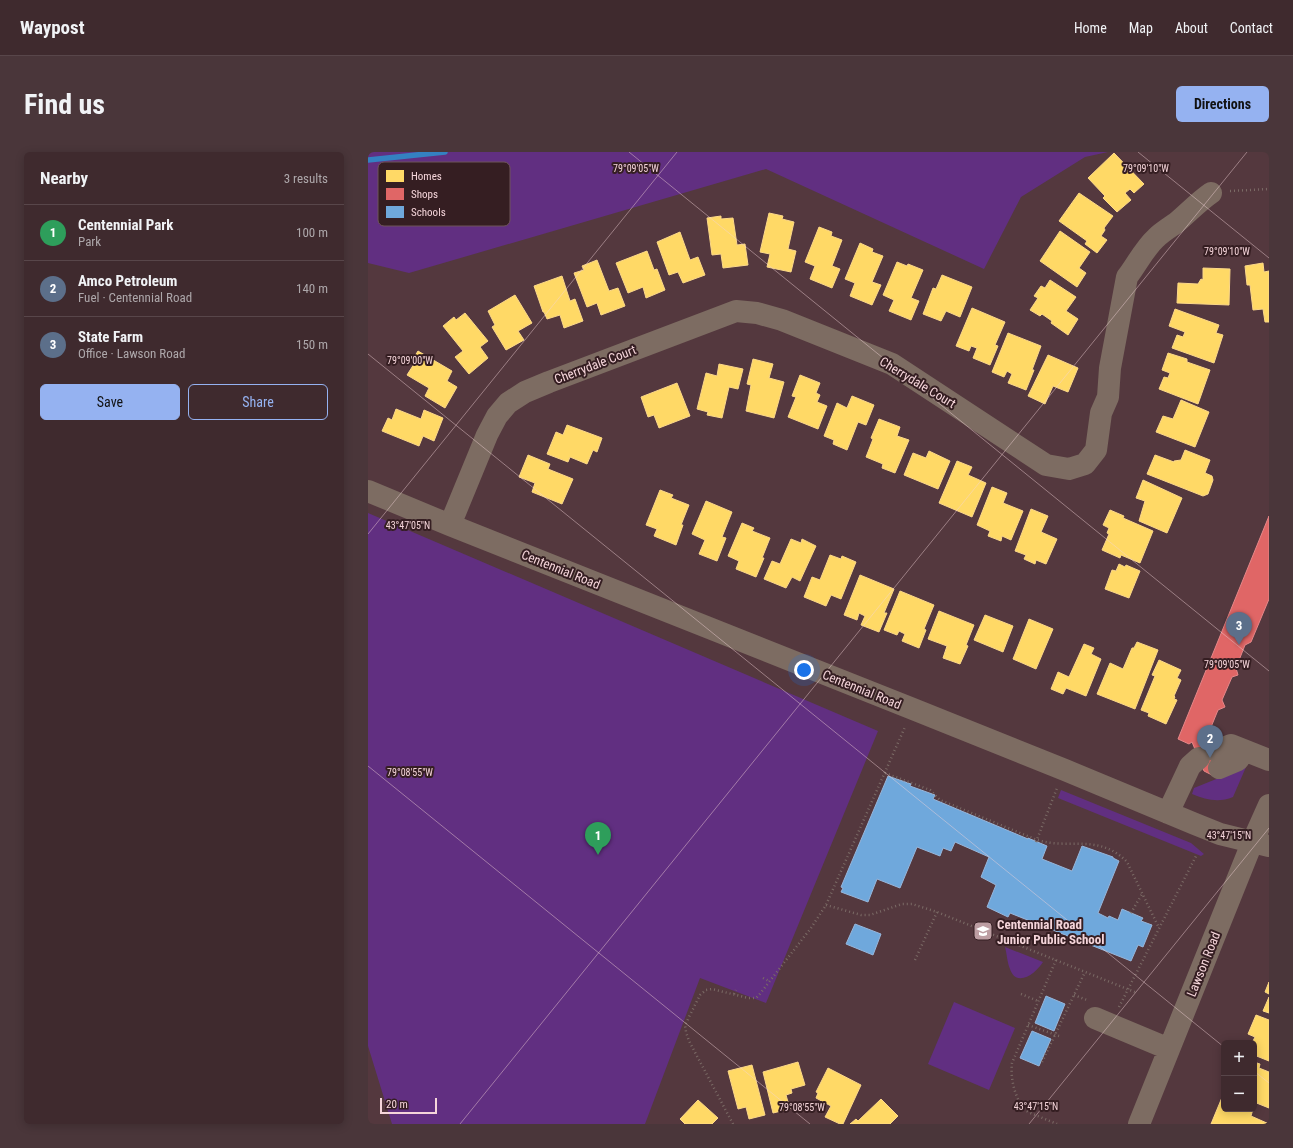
<!DOCTYPE html>
<meta charset="utf-8">
<style>
:root{--surface:#3f2a2e;--page:#4a363a;--text:#f1f3f6;--muted:#ada7aa;--line:#58464a;--accent:#95b2f1}
body{margin:0;font-family:"Roboto Condensed",sans-serif;background:var(--page);color:var(--text)}
.controls{position:absolute;right:12px;bottom:12px;display:grid;overflow:hidden;border-radius:6px;box-shadow:0 2px 10px #0003}
.controls button{width:36px;height:36px;display:grid;place-items:center;padding:0;border:0;border-bottom:1px solid var(--line);background:var(--surface);color:var(--text);font:20px sans-serif}
.scale{position:absolute;left:12px;bottom:10px;width:57px;box-sizing:border-box;padding-left:4px;border:2px solid #f5d5da;border-top:0;font-size:11px;line-height:14px;white-space:nowrap;color:#f5d5da;-webkit-text-stroke:3px #351e22;paint-order:stroke}
.you{position:absolute;left:436px;top:518px;width:14px;height:14px;margin:-10px;border:3px solid #fff;border-radius:50%;background:#1a73e8;box-shadow:0 0 0 6px #1a73e833}
.badge{display:grid;place-items:center;width:26px;height:26px;border-radius:50%;background:var(--accent);color:#fff;font-size:13px;font-weight:700}
.pin{position:absolute;translate:-50% -33px;filter:drop-shadow(0 1px 2px #0008)}
.pin::after{content:'';position:absolute;top:21px;width:14px;height:12px;background:inherit;clip-path:polygon(0 0,100% 0,50% 100%)}
.list{margin:0;padding:0;list-style:none}
h2{display:flex;justify-content:space-between;align-items:center;height:52px;margin:0;padding:0 16px;font-size:17px}
h2 small{font-size:13px;font-weight:400;color:var(--muted)}
.list li{display:grid;grid-template-columns:26px 1fr auto;gap:12px;align-items:center;box-sizing:border-box;height:56px;padding:0 16px;border-top:1px solid var(--line)}
.list b{display:block;font-size:15px;white-space:nowrap}
.list p{margin:0;font-size:13px;white-space:nowrap;color:var(--muted)}
.list em{font-size:13px;font-style:normal;color:var(--muted)}
.actions{display:flex;gap:8px;padding:12px 16px}
.actions a{flex:1;padding:9px 0;border:1px solid var(--accent);border-radius:6px;text-align:center;font-size:14px;color:var(--accent)}
.actions .main{background:var(--accent);color:#111}
.map{position:relative;flex:none;width:901px;height:972px;overflow:hidden;border-radius:6px}
header{display:flex;align-items:center;gap:24px;box-sizing:border-box;height:56px;padding:0 20px;background:var(--surface);border-bottom:1px solid var(--line)}
header strong{font-size:19px}
nav{display:flex;gap:22px;margin-inline-start:auto;font-size:14px}
.intro{display:flex;align-items:center;justify-content:space-between;box-sizing:border-box;height:96px;padding:0 24px}
h1{margin:0;font-size:28px}
.button{padding:10px 18px;border-radius:6px;background:var(--accent);color:#111;font-size:14px;font-weight:700}
main{display:flex;gap:24px;padding:0 24px}
aside{flex:1;background:var(--surface);border-radius:6px;box-shadow:0 2px 10px #0003}
.map>svg:first-child{display:block}
</style>
<header>
<strong>Waypost</strong>
<nav><a>Home</a><a>Map</a><a>About</a><a>Contact</a></nav>
</header>
<div class="intro"><h1>Find us</h1><a class="button">Directions</a></div>
<main>
<aside>
<h2>Nearby<small>3 results</small></h2>
<ul class="list">
<li><span class="badge" style="background:#2e9e5b">1</span><div><b>Centennial Park</b><p>Park</p></div><em>100 m</em></li>
<li><span class="badge" style="background:#5c6f8a">2</span><div><b>Amco Petroleum</b><p>Fuel · Centennial Road</p></div><em>140 m</em></li>
<li><span class="badge" style="background:#5c6f8a">3</span><div><b>State Farm</b><p>Office · Lawson Road</p></div><em>150 m</em></li>
</ul>
<div class="actions"><a class="main">Save</a><a>Share</a></div>
</aside>
<div class="map">
<svg width="901" height="972" viewBox="0 0 901 972">
<rect width="100%" height="100%" fill="#54383e"/>
<path fill="#612f81" d="M0,0H740L717,5L653,45L616,117L398,17L41,121L0,111Z
M0,361L510,579L398,851L332,826L277,972H24L0,894Z
M878,615L865,645C851,651 838,648 824,642L826,636Z
M693,638L823,691L836,702L833,704L690,646Z
M637,795L675,810C669,820 649,837 642,817C639,810 639,802 637,795Z
M586,850L647,876L621,938L560,912Z"/>
<path fill="#ffd966" stroke="#fcd889" d="M746,1L776,32L766,41L762,37L757,41L763,48L749,60L735,46L737,44L720,26Z
M711,41L745,64L736,76L737,78L733,84L739,88L729,101L717,92L719,89L691,69Z
M401,61L415,64L414,67L426,70L420,97L428,99L423,120L399,115L402,102L392,100Z
M353,64V67L365,66L369,93L377,92L380,113L355,116L353,102L344,103L339,66Z
M451,75L464,80L463,84L474,88L464,114L472,117L464,136L442,127L447,114L437,110Z
M692,79L722,100L711,116L718,121L709,135L672,109Z
M312,80L322,108L330,105L337,123L315,131L310,120L301,123L289,90Z
M492,91L505,97L504,100L515,104L504,130L513,133L504,153L482,144L487,131L477,127Z
M279,99L286,118L289,117L297,138L278,146L275,135L260,141L248,111Z
M229,108L241,139L250,136L257,154L233,163L229,151L219,155L206,121L216,118L214,114Z
M529,110L539,114L540,112L555,118L543,146L551,149L543,168L521,159L526,148L515,143Z
M895,111L896,120L901,119V170H897L895,157L885,158L882,133H879L877,114Z
M835,116L862,117L861,153L809,151L810,131L830,132L833,127L835,128Z
M574,123L604,135L592,165L578,159L573,169L555,162L565,136L568,137Z
M194,124L202,149L207,147L215,169L196,176L192,163L179,167L176,160H175L166,134Z
M682,128L708,145L698,159L710,167L700,183L683,171L684,169L674,162L672,164L662,158L670,146L666,144L673,134L677,136Z
M147,143L164,171L150,179L156,188L138,198L124,175L127,173L120,159Z
M604,156L637,170L627,193L630,194L622,213L605,206L609,196L603,194L601,199L588,194Z
M807,157L851,173L848,181L855,183L846,211L804,196L809,183L815,185L817,180L801,174Z
M97,161L120,189L112,195L120,206L101,222L87,205L95,199L75,174L86,165L88,168Z
M640,181L673,194L664,218H666L658,238L640,231L644,222L639,219L636,225L624,220Z
M50,199L84,219L79,229L89,235L77,256L57,244L61,236L39,223L46,212L43,210Z
M800,201L819,207V210L842,218L830,252L791,237L796,225L800,226L802,221L794,218Z
M680,203L710,216L700,240L685,234L677,252L660,244Z
M385,207L405,212L401,226L416,230L406,266L378,259L383,233L379,232Z
M351,212L375,217L370,237L361,235L354,266L339,263L340,260L329,257L338,221L349,224Z
M432,223L452,231L448,241L452,243L449,250L459,254L450,277L420,265L428,245L424,244Z
M309,231L322,264L291,276L286,263L280,265L273,245Z
M484,244L506,253L498,273L490,270L479,298L465,292L466,288L456,284L469,251L479,256Z
M813,248L841,260L827,295L788,280L795,264L805,267Z
M28,257L53,267L56,258L75,266L66,289L55,284L51,294L14,279L20,266L24,268Z
M511,267L532,275L529,284L541,288L527,321L514,316L515,312L498,305L505,287L503,286Z
M199,273L234,286L229,300L225,298L219,312L202,305L200,310L179,302L188,280L195,283Z
M817,298L842,308L837,321L844,324L845,328L840,342L835,344L779,322L787,303L806,310V309L813,308Z
M561,299L582,309L570,337L536,323L545,301L558,306Z
M160,303L182,312L180,317L205,327L194,352L164,340L167,331L151,325Z
M589,309L604,315L600,323L618,331L604,365L571,351Z
M775,328L814,346L799,381L771,369L777,349L768,346Z
M624,335L639,341L635,351L655,359L643,388L634,384L633,389L620,384L622,379L609,373Z
M292,338L305,343L303,346L321,353L313,373H315L308,393L286,384L289,377L278,373Z
M338,349L364,360L354,385L358,386L349,409L331,402L337,388L324,382Z
M663,357L680,364L673,380L689,387L678,412L668,408L667,412L656,407L658,403L647,399Z
M742,358L756,364L755,366L785,379L772,411L753,403L752,406L734,398L741,382L739,381L741,376L735,373Z
M374,371L386,376L384,379L402,386L394,406H396L388,425L368,417L371,409L360,404Z
M423,387L433,391L434,387L448,394L432,429L424,425L418,436L396,427L404,409L412,412Z
M462,403L473,407L474,404L488,410L473,447L463,443L458,454L436,445L444,425L452,428Z
M751,412L757,415L758,413L772,419L761,446L737,437L744,418L748,419Z
M492,423L526,437L516,461H519L511,480L493,473L497,464L491,461L489,468L476,463Z
M532,439L566,453L556,477L558,478L551,496L534,489L537,482L531,479L529,483L516,478Z
M571,459L606,473L598,493L600,494L592,512L575,506L579,494L560,487Z
M617,463L645,474L635,500L606,488Z
M661,467L685,477L668,517L645,507Z
M769,490L790,498L767,557L729,542L742,511L755,517L764,496H766Z
M716,492L726,496L723,502L733,507L718,544L698,536L695,542L683,537L690,520L701,525Z
M791,508L813,518L809,526L813,528L806,544L807,545L806,547L809,548L798,572L780,564L781,561L773,558L787,524L784,523Z
M901,830V842L897,840Z
M901,845V861L895,859Z
M888,863L901,868V909L886,903V891H884L887,885L880,882Z
M430,910L437,933L423,937L424,941L418,943L422,957L405,961L395,920Z
M886,910L892,912L891,916L901,920V956L886,950Z
M384,913L397,963L381,967L378,955L370,957L360,919Z
M460,916L493,933L475,972H472L457,965L463,954L448,946L450,941L448,940Z
M855,943L856,957H885L883,964L901,972H843Z
M513,947L530,964L522,972H482L488,967L490,969Z
M330,948L350,966L344,972H317L312,967Z"/>
<path fill="#e06666" stroke="#e68789" d="M901,364V447L883,490L877,493L868,516L870,523L864,525L854,548L857,555L850,558L841,580L853,612L844,623L836,619L824,590L821,592L810,587Z"/>
<path fill="#6fa8dc" stroke="#97b6db" d="M520,624L543,632L542,634L567,643L565,647L660,687V686L679,694L674,707L704,719L714,694L745,705V706L751,709L730,761L740,766L741,764L750,768L754,757L775,766L773,769L784,773L775,795L770,793L763,809L642,761L640,765L619,755L628,733L613,725L621,705L587,690L583,699L575,696L572,704L549,695L532,736L509,727L500,750L473,740L475,736L473,735Z
M487,772L513,782L505,803L478,792Z
M678,844L697,852L686,879L667,871Z
M664,879L683,887L671,914L652,906Z"/>
<g fill="none" stroke-linecap="round" stroke-linejoin="round">
<path stroke="#3481c1" stroke-width="5.5" d="M0,8L77,0"/>
<path stroke="#7b6b66" stroke-width="2.5" stroke-dasharray="1 3" stroke-linecap="butt" d="M862,39L901,37
M517,621L562,638L572,648L669,688C701,698 731,681 759,710L791,776
M668,690L689,636
M458,753L493,763H502L534,752H544L569,760L769,841
M763,761L774,742
M547,808L569,760
M688,808L644,911C642,926 647,950 660,960L689,972
M395,826L401,829
M366,842L368,838
M653,842L670,849
M706,843L719,848
M751,855L828,704
M660,873L691,884
M674,910L717,820
M365,972L321,889L318,880L317,873L332,843L338,838L344,837L380,846H388L391,843L443,776L458,753L537,575"/>
<path stroke="#7d6c62" stroke-width="22" d="M0,339L82,373L545,557L697,618L827,672L852,682L901,694
M82,373L119,283L129,264L140,251L157,240L181,230L368,159L389,161L414,168L524,212L678,313L701,317L717,312L728,298L733,261L740,245L742,216L759,125C769,112 776,97 788,86C794,80 801,76 808,71C820,61 830,50 843,41
M848,599L863,593L901,608
M851,616L870,608L876,599
M800,661L822,614L831,606
M727,866L801,897
M771,972L884,691L901,653"/>
</g>
<path fill="none" stroke="#f5d5da" stroke-width="1" stroke-opacity="0.45" d="M261,0L901,519M770,0L901,106M0,202L856,895M0,382L309,0M0,614L442,972M886,919L901,931M92,972L879,0M661,972L901,676"/>
<defs>
<g id="school-square" transform="scale(1)"><rect x="-9" y="-9" width="18" height="18" rx="4" fill="#bd9ea3" stroke="#351e22"/><path d="M0-5L7-2L0 1L-7-2ZM-4 1L0 2.5L4 1V4Q0 6-4 4Z" fill="#fff"/></g>
</defs>
<g fill-rule="evenodd">
<use href="#school-square" x="615" y="779"/>
</g>
<g text-anchor="middle" stroke-width="4" stroke-linejoin="round" paint-order="stroke">
<g font-size="13" fill="#f5d5da" stroke="#351e22">
<text transform="translate(227 212) rotate(-21)" y="5">Cherrydale Court</text>
<text transform="translate(550 230) rotate(31)" y="5">Cherrydale Court</text>
<text transform="translate(193 417) rotate(22)" y="5">Centennial Road</text>
<text transform="translate(494 537) rotate(22)" y="5">Centennial Road</text>
<text transform="translate(835 812) rotate(-68)" y="5">Lawson Road</text>
</g>
<g font-size="13" font-weight="bold" fill="#f5d5da" stroke="#351e22" text-anchor="start">
<text x="629" y="777">Centennial Road<tspan x="629" dy="15">Junior Public School</tspan></text>
</g>
</g>
<rect x="10" y="10" width="132" height="64" rx="6" fill="#351e22" stroke="#6f5559" stroke-width="1"/>
<rect x="18" y="18" width="18" height="12" fill="#ffd966"/>
<rect x="18" y="36" width="18" height="12" fill="#e06666"/>
<rect x="18" y="54" width="18" height="12" fill="#6fa8dc"/>
<g font-size="11" fill="#f5d5da">
<text x="43" y="28">Homes</text>
<text x="43" y="46">Shops</text>
<text x="43" y="64">Schools</text>
</g>
<g font-size="10" text-anchor="middle" fill="#f5d5da" stroke="#351e22" stroke-width="4" stroke-linejoin="round" paint-order="stroke">
<text x="268" y="20">79°09'05"W</text>
<text x="778" y="20">79°09'10"W</text>
<text x="859" y="103">79°09'10"W</text>
<text x="42" y="212">79°09'00"W</text>
<text x="40" y="377">43°47'05"N</text>
<text x="859" y="516">79°09'05"W</text>
<text x="42" y="624">79°08'55"W</text>
<text x="861" y="687">43°47'15"N</text>
<text x="668" y="958">43°47'15"N</text>
<text x="434" y="959">79°08'55"W</text>
</g>
</svg>
<div class="controls">
<button>+</button>
<button>−</button>
</div>
<div class="scale">20 m</div>
<div class="you"></div>
<div class="pin badge" style="left:230px;top:703px;background:#2e9e5b">1</div>
<div class="pin badge" style="left:842px;top:606px;background:#5c6f8a">2</div>
<div class="pin badge" style="left:871px;top:493px;background:#5c6f8a">3</div>
</div>
</main>
